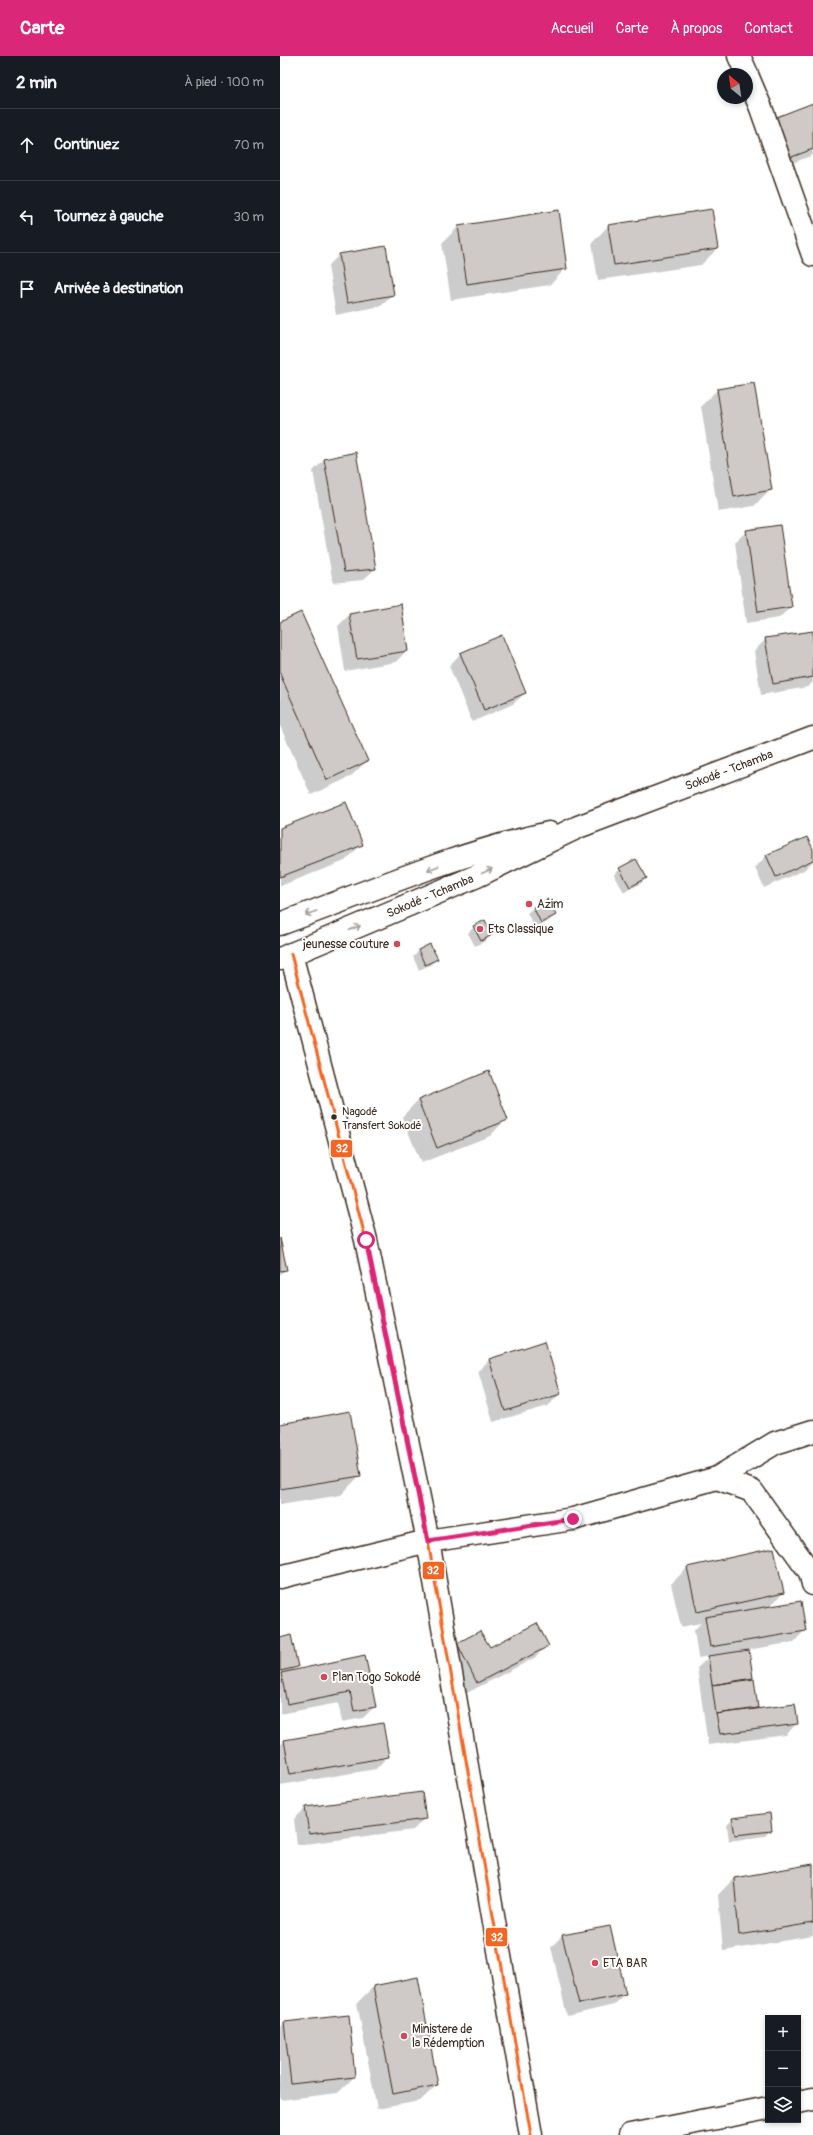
<!DOCTYPE html>
<html lang="fr">
<meta charset="utf-8">
<style>
:root{--surface:#171b24;--page:#20242c;--text:#f1f3f6;--muted:#9ea1a6;--line:#363941;--accent:#db2777}
body{margin:0;font-family:Pangolin,sans-serif;background:var(--page);color:var(--text)}
.controls{position:absolute;right:12px;bottom:12px;display:grid;overflow:hidden;border-radius:0px;box-shadow:0 2px 6px #0003}
.controls button{width:36px;height:36px;display:grid;place-items:center;padding:0;border:0;border-bottom:1px solid var(--line);background:var(--surface);color:var(--text);font:20px sans-serif}
.compass{position:absolute;left:437px;top:12px;width:36px;height:36px;border-radius:50%;background:var(--surface);box-shadow:0 2px 6px #0003;rotate:331deg}
.stop{position:absolute;width:12px;height:12px;margin:-9px;border:3px solid #db2777;border-radius:50%;background:#fff}
.stop.end{background:#db2777;border-color:#fff;box-shadow:0 1px 4px #0008}
.list{margin:0;padding:0;list-style:none}
h2{display:flex;justify-content:space-between;align-items:center;height:52px;margin:0;padding:0 16px;font-size:17px}
h2 small{font-size:13px;font-weight:400;color:var(--muted)}
.list li{display:grid;grid-template-columns:26px 1fr auto;gap:12px;align-items:center;box-sizing:border-box;height:72px;padding:0 16px;border-top:1px solid var(--line)}
.list b{display:block;font-size:15px;white-space:nowrap}
.list em{font-size:13px;font-style:normal;color:var(--muted)}
.icon{flex:none;width:22px;height:22px;fill:none;stroke:currentColor;stroke-width:2;stroke-linecap:round;stroke-linejoin:round}
.map{position:relative;flex:none;width:533px;height:2079px;overflow:hidden}
header{display:flex;align-items:center;gap:24px;box-sizing:border-box;height:56px;padding:0 20px;background:var(--accent);color:#fff}
header strong{font-size:19px}
nav{display:flex;gap:22px;margin-inline-start:auto;font-size:14px}
main{display:flex}
aside{flex:1;background:var(--surface)}
.map>svg:first-child{display:block}
</style>
<header>
<strong>Carte</strong>
<nav><a>Accueil</a><a>Carte</a><a>À propos</a><a>Contact</a></nav>
</header>
<main>
<aside>
<h2>2 min<small>À pied · 100 m</small></h2>
<ul class="list">
<li><svg class="icon" aria-label="ahead" viewBox="0 0 24 24"><path d="M12 20V5M6 11l6-6 6 6"/></svg><div><b>Continuez</b></div><em>70 m</em></li>
<li><svg class="icon" aria-label="left" viewBox="0 0 24 24"><path d="M17 20v-9H6M10 6l-5 5 5 5"/></svg><div><b>Tournez à gauche</b></div><em>30 m</em></li>
<li><svg class="icon" aria-label="arrive" viewBox="0 0 24 24"><path d="M6 21V4h12l-3 4 3 4H6"/></svg><div><b>Arrivée à destination</b></div></li>
</ul>
</aside>
<div class="map">
<svg width="533" height="2079" viewBox="0 0 533 2079">
<rect width="100%" height="100%" fill="#fff"/>
<filter id="ink" filterUnits="userSpaceOnUse"><feTurbulence type="fractalNoise" baseFrequency=".025" numOctaves="2"/><feDisplacementMap in="SourceGraphic" scale="8" xChannelSelector="R" yChannelSelector="G"/><feConvolveMatrix kernelMatrix="1 2 1 2 8 2 1 2 1" color-interpolation-filters="sRGB"/></filter>
<g filter="url(#ink)">
<path fill="#0003" d="M533,48V99L497,113Z
M328,170L437,193L421,209L318,224L312,187Z
M178,171L286,212L270,229L171,244L162,187Z
M59,199L113,239L101,250L56,259L48,210Z
M473,328L491,434L474,450L438,456L421,350L437,334Z
M45,403L95,513L83,524L53,527L33,415Z
M467,475L511,551L499,562L466,567L455,486Z
M69,559L127,594L116,606L65,615L58,570Z
M0,567L87,705L70,721L31,739L0,670Z
M533,580V626L528,631L481,639L474,595L486,583Z
M180,598L245,637L233,648L192,666L169,610Z
M0,773L81,789L65,805L0,830Z
M527,782L533,796V805L524,814L484,832L475,812L486,800Z
M340,813L366,822L360,828L344,836L334,819Z
M253,852L275,859L269,865L255,872L247,857Z
M194,871L211,879L205,885L195,890L188,877Z
M139,895L156,903L150,909L139,914L133,901Z
M138,1044L226,1063L210,1080L141,1107L122,1061Z
M0,1187L6,1213L0,1219Z
M209,1304L280,1338L268,1350L213,1366L198,1315Z
M0,1369L80,1419L61,1439L0,1449Z
M407,1512L503,1537L488,1552L525,1574L514,1586L468,1594L477,1654L517,1667L506,1679L428,1689L417,1612L430,1600L418,1602L414,1574L421,1567L401,1571L391,1528Z
M0,1583L17,1610L11,1616L84,1601L95,1650L83,1662L62,1666L58,1647L0,1658Z
M177,1588L209,1593L267,1589L256,1601L185,1638L166,1599Z
M5,1685L107,1701L96,1713L0,1729V1689Z
M26,1752L145,1762L133,1774L17,1789L14,1763Z
M453,1763L491,1774L485,1780L449,1785L447,1769Z
M533,1809V1880L443,1895L438,1839L454,1822Z
M282,1880L345,1937L334,1949L287,1960L271,1891Z
M93,1931L157,2029L140,2045L97,2053L77,1947Z
M4,1967L74,2021L58,2037L0,2044V1972Z"/>
<path fill="#cfcac7" stroke="#3b2a1e" d="M533,47V93L509,102L494,62Z
M432,153L438,193L334,209L328,169Z
M279,154L287,213L187,228L178,170Z
M106,190L114,239L67,247L59,198Z
M474,327L492,434L454,441L437,333Z
M76,396L96,513L64,516L44,403Z
M500,469L512,551L478,556L466,474Z
M121,548L128,595L77,603L69,558Z
M21,556L88,705L47,724L0,618V566Z
M533,575V621L493,628L485,582Z
M222,579L246,637L204,654L180,597Z
M66,746L83,789L0,821V772Z
M527,781L533,793V804L496,821L486,799Z
M356,803L367,822L350,831L339,812Z
M268,843L276,859L261,867L253,851Z
M205,864L212,879L201,885L193,870Z
M150,888L158,903L145,909L138,894Z
M209,1015L228,1064L157,1092L138,1044Z
M0,1182L7,1214L0,1215Z
M265,1285L281,1338L225,1355L209,1303Z
M70,1355L81,1420L0,1433V1368Z
M494,1492L504,1537L417,1556L407,1511Z
M521,1545L526,1575L430,1591L425,1561Z
M257,1567L269,1590L197,1627L177,1587L200,1575L210,1591Z
M11,1579L18,1611L0,1615V1582Z
M469,1594L473,1622L432,1629L428,1600Z
M85,1599L96,1651L74,1655L70,1636L7,1648L1,1617Z
M474,1623L478,1652L436,1658L432,1629Z
M515,1648L518,1668L440,1678L436,1658Z
M103,1667L109,1701L10,1718L4,1684Z
M142,1736L146,1763L29,1778L25,1751Z
M490,1757L492,1775L455,1779L452,1762Z
M533,1808V1867L459,1879L454,1822Z
M330,1870L346,1938L299,1948L282,1879Z
M138,1921L158,2029L113,2038L93,1930Z
M69,1959L75,2021L11,2028L4,1966Z"/>
<g fill="none" stroke-linecap="round" stroke-linejoin="round">
<g stroke="#3b2a1e" stroke-width="25">
<path id="minor" d="M459,0L467,18
M467,19L481,52L533,199
M11,898L86,1184L148,1485L251,2079
M437,1422L472,1435L530,1516L533,1528
M0,1521L148,1485L293,1463L437,1422L495,1387L533,1375
M518,2046L533,2043
M350,2079L488,2052"/>
</g>
<g stroke="#3b2a1e" stroke-width="25">
<path id="major" d="M0,868C88,836 177,797 269,777
M0,903L197,820L298,771L533,682"/>
</g>
<use href="#minor" stroke="#fff" stroke-width="22"/>
<use href="#major" stroke="#fff" stroke-width="22"/>
<g stroke="#fff" stroke-width="6">
<path id="bus-1" d="M11,898L86,1184L148,1485L251,2079"/>
</g>
<use href="#bus-1" stroke="#f26522" stroke-width="3"/>
</g>
<defs><path id="oneway-shaft" d="M-6 0H5M1.5-3L5.5 0L1.5 3" fill="none" stroke-width="1.6" stroke-linecap="round" stroke-linejoin="round"/></defs>
<g stroke="#a79f9a">
<use href="#oneway-shaft" transform="translate(153 812) rotate(160)"/>
<use href="#oneway-shaft" transform="translate(207 815) rotate(-24)"/>
<use href="#oneway-shaft" transform="translate(31 857) rotate(160)"/>
<use href="#oneway-shaft" transform="translate(75 872) rotate(-23)"/>
</g>
</g>
<g fill="none" stroke-linecap="round" stroke-linejoin="round" filter="url(#ink)">
<path stroke="#db2777" stroke-width="5" d="M86,1184L148,1485L293,1463"/>
</g>
<g fill="#d1495b" stroke="#fff" stroke-width="1.5">
<circle cx="249" cy="848" r="4"/>
<circle cx="200" cy="873" r="4"/>
<circle cx="117" cy="888" r="4"/>
<circle cx="44" cy="1621" r="4"/>
<circle cx="315" cy="1907" r="4"/>
<circle cx="124" cy="1980" r="4"/>
</g>
<circle fill="#3b2a1e" stroke="#fff" stroke-width="1.5" cx="54" cy="1061" r="3.5"/>
<g text-anchor="middle" stroke-width="4" stroke-linejoin="round" paint-order="stroke">
<g font-size="11" fill="#3b2a1e" stroke="#fff" text-anchor="start">
<text x="62" y="1059">Nagodé<tspan x="62" dy="14">Transfert Sokodé</tspan></text>
</g>
<g font-size="12" fill="#3b2a1e" stroke="#fff">
<text transform="translate(449 714) rotate(-21)" y="4">Sokodé - Tchamba</text>
<text transform="translate(150 840) rotate(-23)" y="4">Sokodé - Tchamba</text>
</g>
<g font-size="12" fill="#3b2a1e" stroke="#fff" text-anchor="start">
<text x="257" y="852">Azim</text>
<text x="208" y="877">Ets Classique</text>
<text x="109" y="892" text-anchor="end">jeunesse couture</text>
<text x="52" y="1625">Plan Togo Sokodé</text>
<text x="323" y="1911">ETA BAR</text>
<text x="132" y="1977">Ministere de<tspan x="132" dy="14">la Rédemption</tspan></text>
</g>
</g>
<g stroke="#fff" stroke-width="1.5">
<rect x="50" y="1083" width="23" height="19" rx="4" fill="#f26522"/>
<rect x="142" y="1505" width="23" height="19" rx="4" fill="#f26522"/>
<rect x="205" y="1871" width="23" height="20" rx="4" fill="#f26522"/>
</g>
<g font-size="11" text-anchor="middle" font-weight="bold" fill="#fff">
<text x="62" y="1096">32</text>
<text x="153" y="1518">32</text>
<text x="217" y="1885">32</text>
</g>
</svg>
<div class="controls">
<button>+</button>
<button>−</button>
<button><svg class="icon" aria-label="layers" viewBox="0 0 24 24"><path d="M12 4l9 5-9 5-9-5zM3 14l9 5 9-5"/></svg></button>
</div>
<svg class="compass" viewBox="-18 -18 36 36"><path d="M0-13l5 13h-10z" fill="#e53935"/><path d="M0 13l5-13h-10z" fill="#9ea1a6"/></svg>
<div class="stop" style="left:86px;top:1184px"></div>
<div class="stop end" style="left:293px;top:1463px"></div>
</div>
</main>
